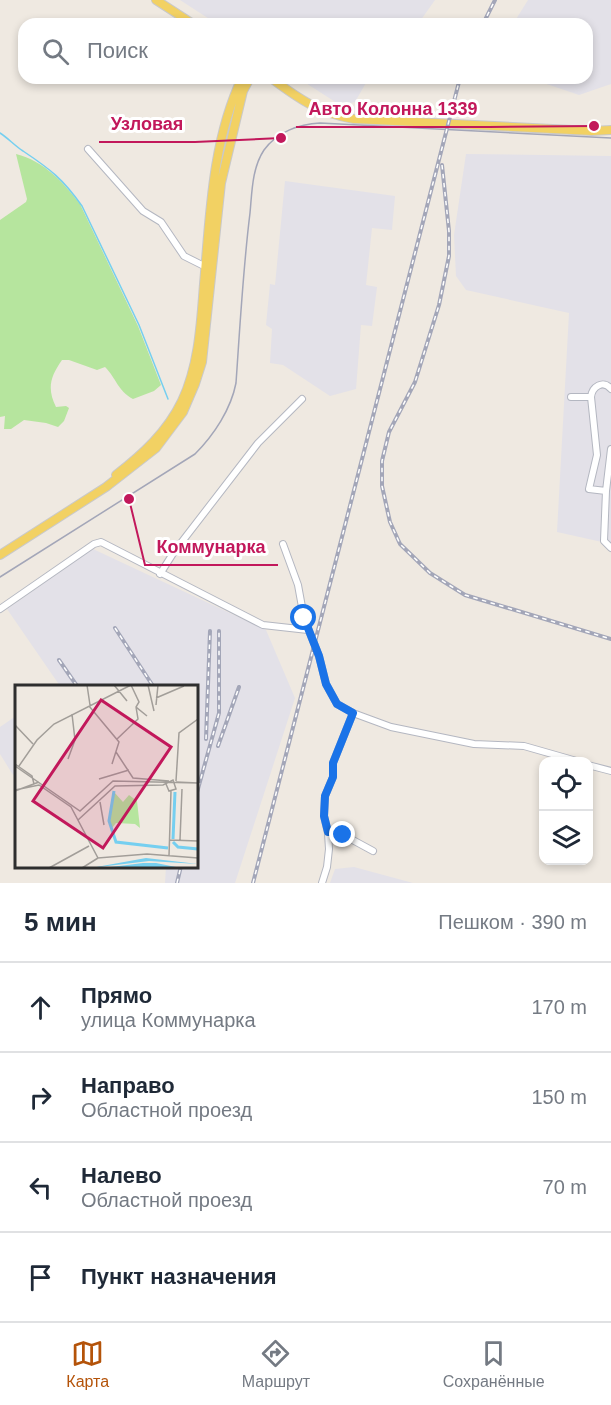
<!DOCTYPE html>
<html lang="ru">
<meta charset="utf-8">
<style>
:root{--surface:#fff;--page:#f2f2f3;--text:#1f2937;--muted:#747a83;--line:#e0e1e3;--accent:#b45309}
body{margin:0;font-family:Helvetica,sans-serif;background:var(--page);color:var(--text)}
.controls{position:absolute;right:18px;bottom:18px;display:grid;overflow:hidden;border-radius:12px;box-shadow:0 3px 9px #0003}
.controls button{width:54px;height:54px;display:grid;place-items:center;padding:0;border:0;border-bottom:2px solid var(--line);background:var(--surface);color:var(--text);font:30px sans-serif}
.stop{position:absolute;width:18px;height:18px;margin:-14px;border:4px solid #1a73e8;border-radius:50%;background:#fff}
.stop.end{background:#1a73e8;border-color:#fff;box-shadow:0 2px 6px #0008}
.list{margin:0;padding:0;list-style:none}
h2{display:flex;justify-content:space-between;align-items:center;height:78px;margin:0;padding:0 24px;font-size:26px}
h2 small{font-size:20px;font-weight:400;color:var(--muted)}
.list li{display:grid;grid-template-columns:39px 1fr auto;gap:18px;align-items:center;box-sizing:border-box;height:90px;padding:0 24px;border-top:2px solid var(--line)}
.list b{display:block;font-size:22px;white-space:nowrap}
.list p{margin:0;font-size:20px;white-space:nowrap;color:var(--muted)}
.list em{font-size:20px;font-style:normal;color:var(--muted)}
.icon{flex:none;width:33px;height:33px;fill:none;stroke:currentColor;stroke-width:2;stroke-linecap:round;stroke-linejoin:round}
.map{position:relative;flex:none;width:611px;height:883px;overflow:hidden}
.search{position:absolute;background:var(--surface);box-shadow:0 3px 9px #0003;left:18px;right:18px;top:18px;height:66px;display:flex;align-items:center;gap:15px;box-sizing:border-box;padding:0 21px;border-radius:18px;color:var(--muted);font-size:22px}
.sheet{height:438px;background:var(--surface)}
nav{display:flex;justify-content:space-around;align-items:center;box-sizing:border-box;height:84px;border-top:2px solid var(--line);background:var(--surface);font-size:16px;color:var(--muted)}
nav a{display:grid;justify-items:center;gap:3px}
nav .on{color:var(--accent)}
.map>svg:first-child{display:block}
</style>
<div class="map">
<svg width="611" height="883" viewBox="0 0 611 883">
<rect width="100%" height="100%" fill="#efe9e1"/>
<path fill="#e3e1e8" d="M180,0H435L418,24H217Z
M528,0H611V84L579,95L529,78H587V24H513Z
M298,78H382L378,84L367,81L355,102L340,105Z
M466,154L611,156V544L557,532L569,313L466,290L456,276L454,235Z
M285,181L395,196L392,230L372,228L366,285L377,287L372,326L361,325L356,389L330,396L283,365L270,363L272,329L266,325L270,284L275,285Z
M93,549L266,630L295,698L235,883H165L166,867L196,866V686H60L7,609Z
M16,716V772L13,775L0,754V727Z
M354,867L413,883H330L335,869Z"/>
<path fill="#b6e59e" d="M16,154C44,161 63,182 80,204L138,326L161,385L154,391L133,399C118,391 116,378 105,367L97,370L69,360H62C50,377 47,389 56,407L66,406L69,408L64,421L58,427L46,423L24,420L11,429H4L5,416L0,417V220L26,202L27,199Z"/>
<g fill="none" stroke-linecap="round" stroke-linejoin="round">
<path stroke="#75cff0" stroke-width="1.5" d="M0,133C8,138 15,146 23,151C50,169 63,179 82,206L139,325L168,399"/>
<g stroke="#b4b7c1" stroke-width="8">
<path id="minor" d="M88,149L143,211L161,222L184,256L206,267
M571,397H591L597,455L589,489L606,491L604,541L611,548
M591,397C592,387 603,379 611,389
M606,491L611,449
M283,544L298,585L304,618L319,656L326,684L337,704L353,713L391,727L474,744L524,746L580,762
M160,574L174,552L258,443L302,399
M0,609L94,544L101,542L263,625L308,630
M588,765L611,771
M328,833L338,832L373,851
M322,883L327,867L329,849L328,833L324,816L325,796L333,777V763L353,713"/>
</g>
<g stroke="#c9c9c9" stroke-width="10">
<path id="major" d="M156,0L193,24
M271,78C299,99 319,113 354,119L592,131L611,130
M116,475C143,454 167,432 182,401C199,365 201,323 204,284C210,216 212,141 242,78
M0,555L106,487L156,448L183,412L195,384L202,362L221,183L243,91L250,78"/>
</g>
<use href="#minor" stroke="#fff" stroke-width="6"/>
<use href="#major" stroke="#f2d163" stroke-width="8"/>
<path stroke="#a3a6b8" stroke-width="1.5" d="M0,577L195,454C214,435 231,409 236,383C240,326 243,269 250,213C252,192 252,168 264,150C277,132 299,124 320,123L611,138"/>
<g stroke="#a3a6b8" stroke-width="4">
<path id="rail" d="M483,24L495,0
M442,165L449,231V256L439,305L415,382L389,432L382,461V486L390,522L400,544L430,573L465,595L611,639
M115,628L153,686
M59,660L77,686
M206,739L210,631
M218,746L239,687
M196,796L219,713V631
M177,883L181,866
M253,883L460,78"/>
</g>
<use href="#rail" stroke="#fff" stroke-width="1.5" stroke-dasharray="4.5" stroke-linecap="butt"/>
</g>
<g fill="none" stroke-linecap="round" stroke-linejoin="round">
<path stroke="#1a73e8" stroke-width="8" d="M304,618L319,656L326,684L337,704L353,713L333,763V777L325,796L324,816L328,832H338L343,835"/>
</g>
<g transform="translate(15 685)">
<rect width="183" height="183" fill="#efe9e1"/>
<path d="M99,107L108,117L114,110L122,116L125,143L120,139L101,138L97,143L94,134Z" fill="#b6e59e"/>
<path d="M131,173L183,179L134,176L76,183ZM141,178L166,183H88L128,178Z" fill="#75cff0"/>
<path fill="none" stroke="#75cff0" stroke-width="3" d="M99,106L94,136L101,157L153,163M158,154L160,107M158,157L163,162L183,164"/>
<path fill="none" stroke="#a29e99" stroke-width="1.5" d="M72,0L75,20M99,0L112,16M116,0L124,17L121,22L132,31M133,0L139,26M141,13L169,1M141,20L143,0M74,21L104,57L97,79M0,40L18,59M102,54L123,34L121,22M101,67L118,93L154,96M53,74L60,55L57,29M0,79L17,91L19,99M0,81L65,126L98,96L183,98M4,81L22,55L39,39L116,0M84,94L114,85M161,96L164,48L183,34M161,97L183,98M0,105L24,100L56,122L83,173L132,169L183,173M0,106L24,97M85,117L89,140M63,135L100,101L148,100L158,95L161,104L154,106L151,99M155,155L183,156M165,155L167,104M154,171L156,106M34,183L74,161M67,183L83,173"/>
<path fill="#c2185b" fill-opacity="0.15" stroke="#c2185b" stroke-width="3" d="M86,15L156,62L88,163L18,116Z"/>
<rect width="183" height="183" fill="none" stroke="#2e2e2e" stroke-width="3"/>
</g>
<path fill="none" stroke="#c2185b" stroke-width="2" d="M594 126L489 127H296M281 138L195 142H99M129 499L145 565H278"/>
<g fill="#c2185b" stroke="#fff" stroke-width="2">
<circle cx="594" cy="126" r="6"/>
<circle cx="281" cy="138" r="6"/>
<circle cx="129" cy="499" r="6"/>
</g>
<g font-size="18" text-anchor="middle" font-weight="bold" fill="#c2185b" stroke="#fff" stroke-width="6" stroke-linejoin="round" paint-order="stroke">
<text x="393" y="115">Авто Колонна 1339</text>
<text x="147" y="130">Узловая</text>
<text x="211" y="553">Коммунарка</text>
</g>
</svg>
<div class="controls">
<button><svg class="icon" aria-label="locate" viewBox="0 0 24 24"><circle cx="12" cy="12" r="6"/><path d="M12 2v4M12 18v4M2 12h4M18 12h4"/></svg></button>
<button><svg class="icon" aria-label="layers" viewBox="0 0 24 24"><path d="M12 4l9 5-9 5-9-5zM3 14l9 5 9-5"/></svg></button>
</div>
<div class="stop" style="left:304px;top:618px"></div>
<div class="stop end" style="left:343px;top:835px"></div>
<div class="search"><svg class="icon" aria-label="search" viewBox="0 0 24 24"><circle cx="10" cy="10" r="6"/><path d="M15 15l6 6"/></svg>Поиск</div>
</div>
<section class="sheet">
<h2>5 мин<small>Пешком · 390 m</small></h2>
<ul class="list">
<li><svg class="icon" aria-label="ahead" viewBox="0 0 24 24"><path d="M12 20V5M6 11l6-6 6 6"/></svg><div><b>Прямо</b><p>улица Коммунарка</p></div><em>170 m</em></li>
<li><svg class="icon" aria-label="right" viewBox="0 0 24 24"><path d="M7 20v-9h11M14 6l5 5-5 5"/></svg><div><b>Направо</b><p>Областной проезд</p></div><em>150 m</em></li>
<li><svg class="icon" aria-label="left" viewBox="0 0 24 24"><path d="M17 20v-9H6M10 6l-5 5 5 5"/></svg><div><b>Налево</b><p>Областной проезд</p></div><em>70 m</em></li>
<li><svg class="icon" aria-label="arrive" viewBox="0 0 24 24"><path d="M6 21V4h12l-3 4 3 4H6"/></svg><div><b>Пункт назначения</b></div></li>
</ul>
</section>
<nav>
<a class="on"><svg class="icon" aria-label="map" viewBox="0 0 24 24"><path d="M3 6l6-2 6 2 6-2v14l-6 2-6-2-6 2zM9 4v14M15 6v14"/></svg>Карта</a>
<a><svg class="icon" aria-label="directions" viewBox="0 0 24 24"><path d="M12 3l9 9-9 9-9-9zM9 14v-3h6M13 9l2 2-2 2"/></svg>Маршрут</a>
<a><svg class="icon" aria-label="saved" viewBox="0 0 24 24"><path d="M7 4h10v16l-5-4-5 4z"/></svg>Сохранённые</a>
</nav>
